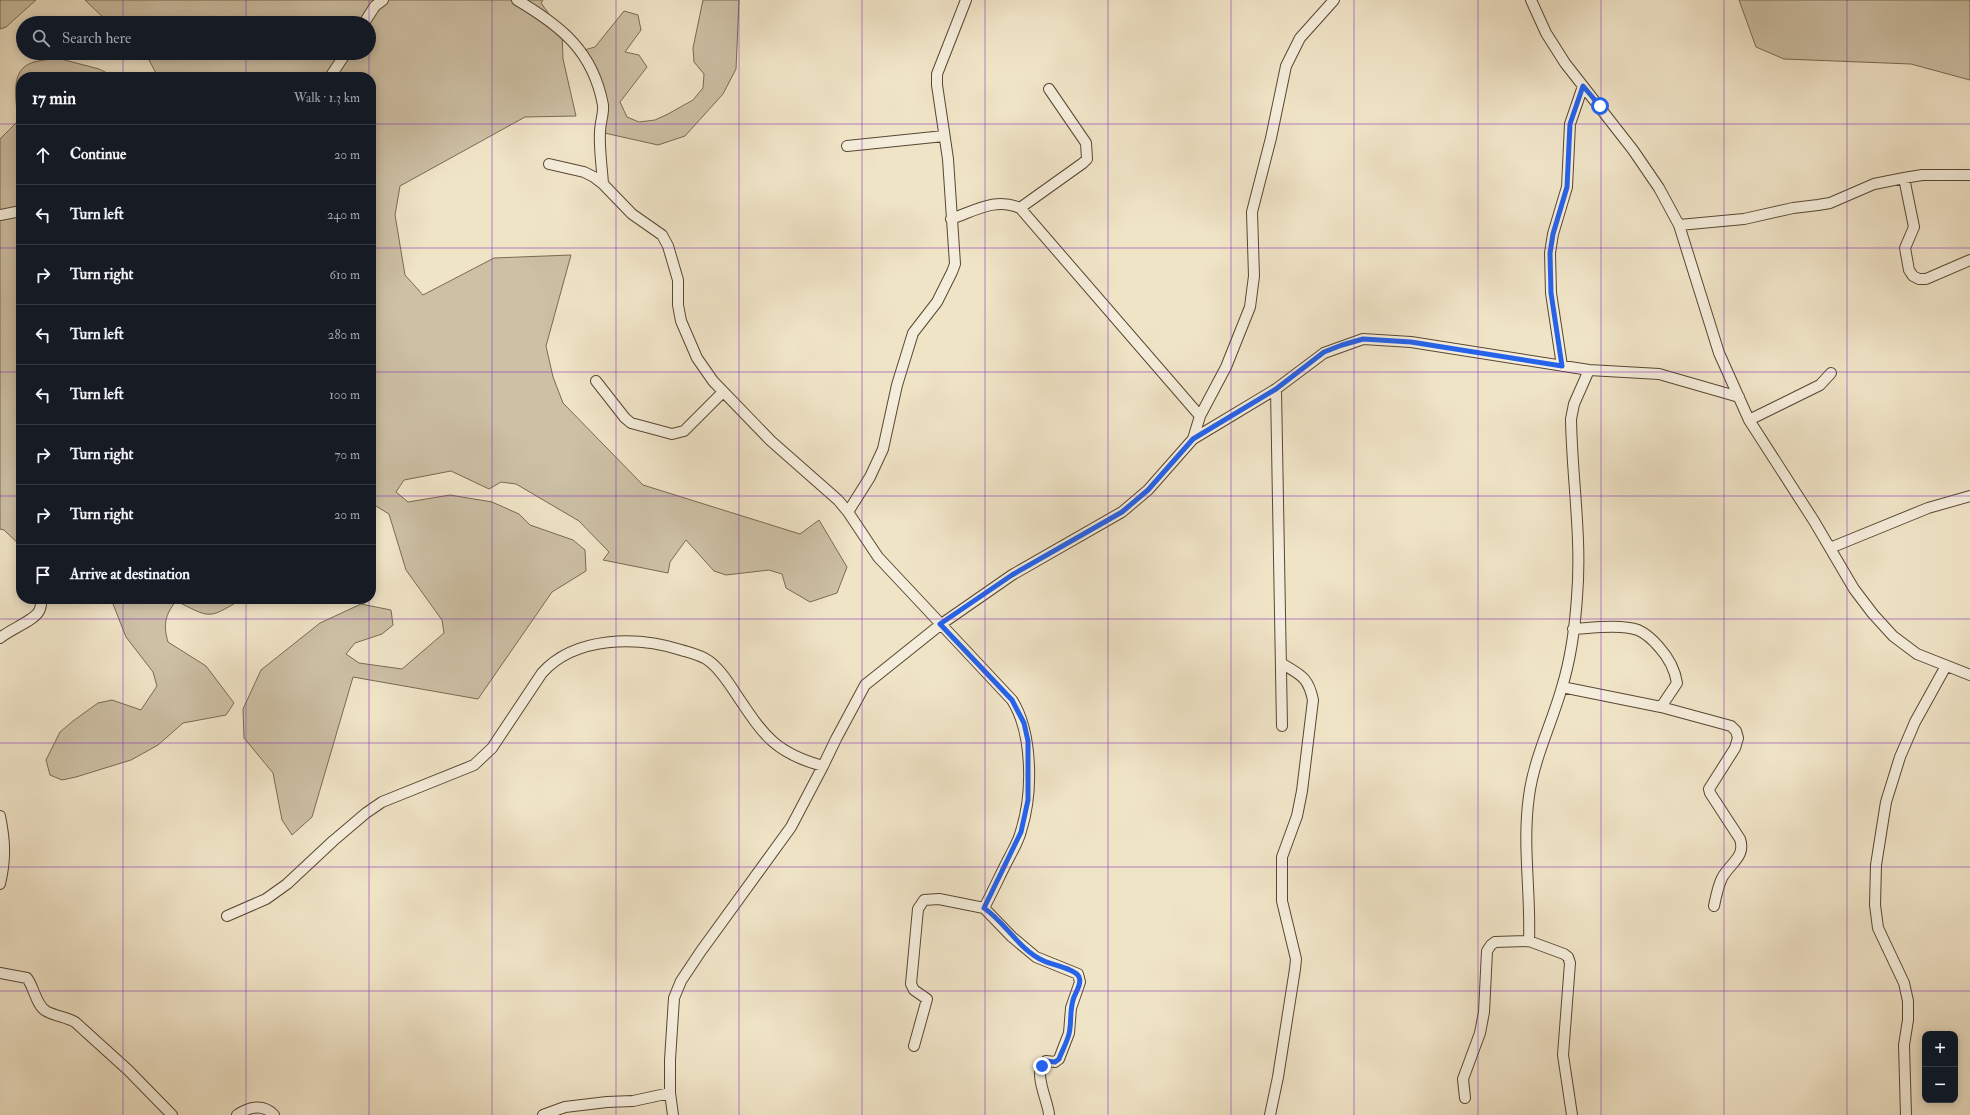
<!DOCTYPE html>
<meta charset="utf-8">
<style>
:root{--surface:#171b24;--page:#20242c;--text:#f1f3f6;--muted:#9ea1a6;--line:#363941}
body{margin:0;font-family:"IM FELL Double Pica",serif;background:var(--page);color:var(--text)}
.controls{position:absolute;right:12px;bottom:12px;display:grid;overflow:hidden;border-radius:8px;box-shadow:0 2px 10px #0003}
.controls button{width:36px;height:36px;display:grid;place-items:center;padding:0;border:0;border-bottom:1px solid var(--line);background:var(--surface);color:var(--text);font:20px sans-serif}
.stop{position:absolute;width:12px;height:12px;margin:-9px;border:3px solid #2563eb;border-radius:50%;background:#fff}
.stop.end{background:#2563eb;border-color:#fff;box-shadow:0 1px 4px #0008}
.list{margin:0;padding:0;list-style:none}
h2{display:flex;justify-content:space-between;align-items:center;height:52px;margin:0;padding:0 16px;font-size:17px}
h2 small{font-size:13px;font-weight:400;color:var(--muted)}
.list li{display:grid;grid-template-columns:26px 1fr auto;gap:12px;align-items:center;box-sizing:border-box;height:60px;padding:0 16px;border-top:1px solid var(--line)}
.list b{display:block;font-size:15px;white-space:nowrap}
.list em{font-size:13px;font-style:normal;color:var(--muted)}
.icon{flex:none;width:22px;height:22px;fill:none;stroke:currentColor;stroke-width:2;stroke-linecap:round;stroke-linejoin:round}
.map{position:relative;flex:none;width:1970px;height:1115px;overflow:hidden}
.search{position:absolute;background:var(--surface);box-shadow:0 2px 10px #0003;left:16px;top:16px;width:360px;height:44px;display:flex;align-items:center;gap:10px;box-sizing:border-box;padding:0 14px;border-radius:22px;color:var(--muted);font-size:15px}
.panel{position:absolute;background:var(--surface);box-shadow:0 2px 10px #0003;left:16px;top:72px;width:360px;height:532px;border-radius:16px}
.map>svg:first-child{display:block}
</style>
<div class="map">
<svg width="1970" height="1115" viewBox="0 0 1970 1115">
<rect width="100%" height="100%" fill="#f0e4c7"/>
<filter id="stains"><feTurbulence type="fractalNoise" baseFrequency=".005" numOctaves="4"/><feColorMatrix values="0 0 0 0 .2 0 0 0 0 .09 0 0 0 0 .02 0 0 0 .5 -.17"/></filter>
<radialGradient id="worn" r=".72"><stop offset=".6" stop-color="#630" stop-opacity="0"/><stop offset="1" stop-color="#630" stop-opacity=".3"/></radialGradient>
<path fill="#cdc0a5" stroke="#796a52" d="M2,0H36L6,27L0,29V1Z
M85,0H543L541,3L562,32L563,59L576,116L525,117L400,186L395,215L405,275L423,295L494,258L571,255L546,346L553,377L563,403L643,485L800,534L819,520L847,567L837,593L810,602L786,588L782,574L769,570L726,575L714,571L686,540L670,562L668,573L603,560L609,552L579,521L516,484L501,482L489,489L451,471L404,480L396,492L408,502L450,495L492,502L519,514L530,525L573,540L585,550L586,571L552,592L478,699L353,677L312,817L292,835L282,820L273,773L244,738L243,709L261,670L320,623L361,604L391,610L393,625L382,634L355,643L346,654L359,663L402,669L444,633L442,620L406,570L389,514L376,506H371V77H158L149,60L141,53H369V23H109Z
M703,0H739L736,69L723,94L685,136L658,145L600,132L603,106L581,51L595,47L624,11L638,15L641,30L625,52L639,55L647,67L620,102L627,117L639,122L655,120L668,114L693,100L703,88L704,74L694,62L693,48Z
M1739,0H1970V80L1911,64L1784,59L1756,47Z
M57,58L99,69L115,77H21V546L4,530L0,529V139L18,121C17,104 9,73 29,64C37,60 48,60 57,58Z
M111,599H242C207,620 211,618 176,601C165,615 163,625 168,642L206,666L234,703L226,715L183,723L158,745L131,760L76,777L62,780L50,775L46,760L60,732L73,721L98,703L112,700L141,710L157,686L153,672L126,637Z"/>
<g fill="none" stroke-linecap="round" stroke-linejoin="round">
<g stroke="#584732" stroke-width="12">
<path id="minor" d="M517,0C561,26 593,51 603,105C604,113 600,123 600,132C599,149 602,167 603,184
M1531,0L1546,33L1565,63L1633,150L1659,188L1679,225L1719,353L1749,420L1814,521L1854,589L1873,614L1893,636L1917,654L1970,675
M364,23L375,6L383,0
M330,77L346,53
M847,146L944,136
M549,164L584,172L594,177L603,184L632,214L662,235L668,246L678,280V305L681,321L697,358L713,381L771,441L838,500L848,512L878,557L1012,700C1033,733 1033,794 1021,831C1019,840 1014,848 1010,856C1001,873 993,891 984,908
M1904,178L1914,227L1905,248L1909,270L1913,276L1919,279H1926L1970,260
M1020,208L1083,163L1087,159L1086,143L1049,89
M0,215L21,211
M951,219C975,211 995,197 1020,208L1200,416L1193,439
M1679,225L1744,219L1793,208L1818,205L1830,203L1874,184L1904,178L1922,175H1970
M1562,366L1551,293L1550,253L1553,234L1567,187L1570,124L1583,86
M596,381L625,418L631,423L672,434L684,431L723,392
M1276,389L1282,726
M1200,416L1226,367L1250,307L1254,276L1252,212L1271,138L1286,66L1300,38L1334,0
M1749,420L1820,385L1831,373
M848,512L870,477L883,449L897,385L913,333L937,302L952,272L955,264L948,159L937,85V74L966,0
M1830,548L1928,508L1970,496
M1573,629C1591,628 1621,624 1638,630C1647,634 1653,640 1659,647C1668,657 1675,670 1677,683L1661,707
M0,638C9,630 35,620 39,611C41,608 41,603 42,599
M1562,687L1661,707L1731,726L1736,731L1738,738L1735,748L1709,789L1710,793L1740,839C1746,857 1730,863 1722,878C1718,886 1716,896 1714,906
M0,816C5,841 6,858 0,884
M227,916L266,899L287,884L333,841L366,813L382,802L474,765L492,748L542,673C575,636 637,636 681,650C691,653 701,655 709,661C720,669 728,682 736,694C763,734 774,753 823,766
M1529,941C1531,893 1522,845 1529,796C1534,758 1552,723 1562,687C1571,658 1575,627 1577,597C1582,537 1572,479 1571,419L1574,404L1589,370
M0,973L27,978C34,987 36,1005 46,1011C55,1016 66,1017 75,1022L128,1070L172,1115
M914,1046L927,999L914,990L911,984L918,909L924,900L939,899L984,908L1012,937L1036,957L1078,974L1080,982L1071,1008L1069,1033L1059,1059L1055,1062L1046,1061C1031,1070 1049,1103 1049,1115
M1465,1098L1463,1079L1480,1033L1484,1012L1487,951L1491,945L1495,942L1529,941L1564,954L1568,957L1570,963L1563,1055L1572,1115
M237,1115C249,1107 263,1103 274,1115
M543,1115L565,1107L607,1102L633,1101L670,1093
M673,1115L670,1093V1060L674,998L681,981L701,951L791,827L823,766L836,739L865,685L940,625L1012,575L1122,512L1148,490L1193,439L1276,389L1324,353L1363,339L1411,342L1589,370L1659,374L1739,397
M1270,1115L1278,1077L1295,969L1296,959L1282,901V857L1297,816L1302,791L1313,700C1308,676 1300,675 1281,663
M1906,1115L1904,1045L1908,1020V1001L1904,983L1878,928L1875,905L1876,865L1886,802L1900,757L1915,722L1946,666"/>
</g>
<use href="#minor" stroke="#f5eddb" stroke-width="10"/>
</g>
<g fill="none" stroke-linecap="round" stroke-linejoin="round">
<path stroke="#2563eb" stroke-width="5" d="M1042,1066L1046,1061L1055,1062L1059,1059C1062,1051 1067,1042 1069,1034C1072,1022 1069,1010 1074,997C1076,992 1082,983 1079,977C1076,969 1052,965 1044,961C1019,950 1006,923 984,908L1021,832L1028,800V741L1024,723L1012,700L940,624L1012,575L1122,512L1148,490L1193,439L1276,389L1324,352L1342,345L1363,339L1411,342L1562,366L1551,293L1550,253L1553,234L1567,187L1570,124L1583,86L1600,106"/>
</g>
<path fill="none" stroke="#7b2cbf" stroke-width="1" stroke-opacity="0.55" d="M123,0V23M246,0V23M369,0V77M492,0V1115M616,0V1115M739,0V1115M862,0V1115M985,0V1115M1108,0V1115M1231,0V1115M1354,0V1115M1478,0V1115M1601,0V1115M1724,0V1115M1847,0V1115M123,53V77M246,53V77M0,124H21M371,124H1970M0,248H21M371,248H1970M0,372H21M371,372H1970M0,496H21M371,496H1970M123,599V1115M246,599V1115M369,599V1115M0,619H1970M0,743H1970M0,867H1970M0,991H1970"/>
<rect width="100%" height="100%" filter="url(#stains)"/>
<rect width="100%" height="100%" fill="url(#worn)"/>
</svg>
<div class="controls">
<button>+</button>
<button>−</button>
</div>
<div class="stop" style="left:1600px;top:106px"></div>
<div class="stop end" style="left:1042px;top:1066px"></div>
<div class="search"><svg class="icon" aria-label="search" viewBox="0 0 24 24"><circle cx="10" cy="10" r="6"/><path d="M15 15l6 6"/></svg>Search here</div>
<section class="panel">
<h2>17 min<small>Walk · 1.3 km</small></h2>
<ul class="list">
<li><svg class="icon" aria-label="ahead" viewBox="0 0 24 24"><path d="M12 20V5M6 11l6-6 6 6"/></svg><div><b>Continue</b></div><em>20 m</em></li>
<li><svg class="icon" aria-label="left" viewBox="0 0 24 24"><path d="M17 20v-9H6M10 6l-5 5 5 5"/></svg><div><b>Turn left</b></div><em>240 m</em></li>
<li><svg class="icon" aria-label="right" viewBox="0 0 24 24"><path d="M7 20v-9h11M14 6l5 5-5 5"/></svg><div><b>Turn right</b></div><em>610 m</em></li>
<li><svg class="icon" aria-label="left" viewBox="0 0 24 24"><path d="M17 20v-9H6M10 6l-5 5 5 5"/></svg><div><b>Turn left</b></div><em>280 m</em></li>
<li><svg class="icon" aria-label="left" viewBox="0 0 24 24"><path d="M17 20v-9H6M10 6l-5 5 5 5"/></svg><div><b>Turn left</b></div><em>100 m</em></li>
<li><svg class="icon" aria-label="right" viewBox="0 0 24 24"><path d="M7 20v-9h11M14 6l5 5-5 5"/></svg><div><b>Turn right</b></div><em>70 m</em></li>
<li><svg class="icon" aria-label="right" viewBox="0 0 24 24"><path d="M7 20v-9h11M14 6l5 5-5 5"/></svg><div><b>Turn right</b></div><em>20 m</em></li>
<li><svg class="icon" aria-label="arrive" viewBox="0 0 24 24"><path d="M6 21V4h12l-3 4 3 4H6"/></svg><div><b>Arrive at destination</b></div></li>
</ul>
</section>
</div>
